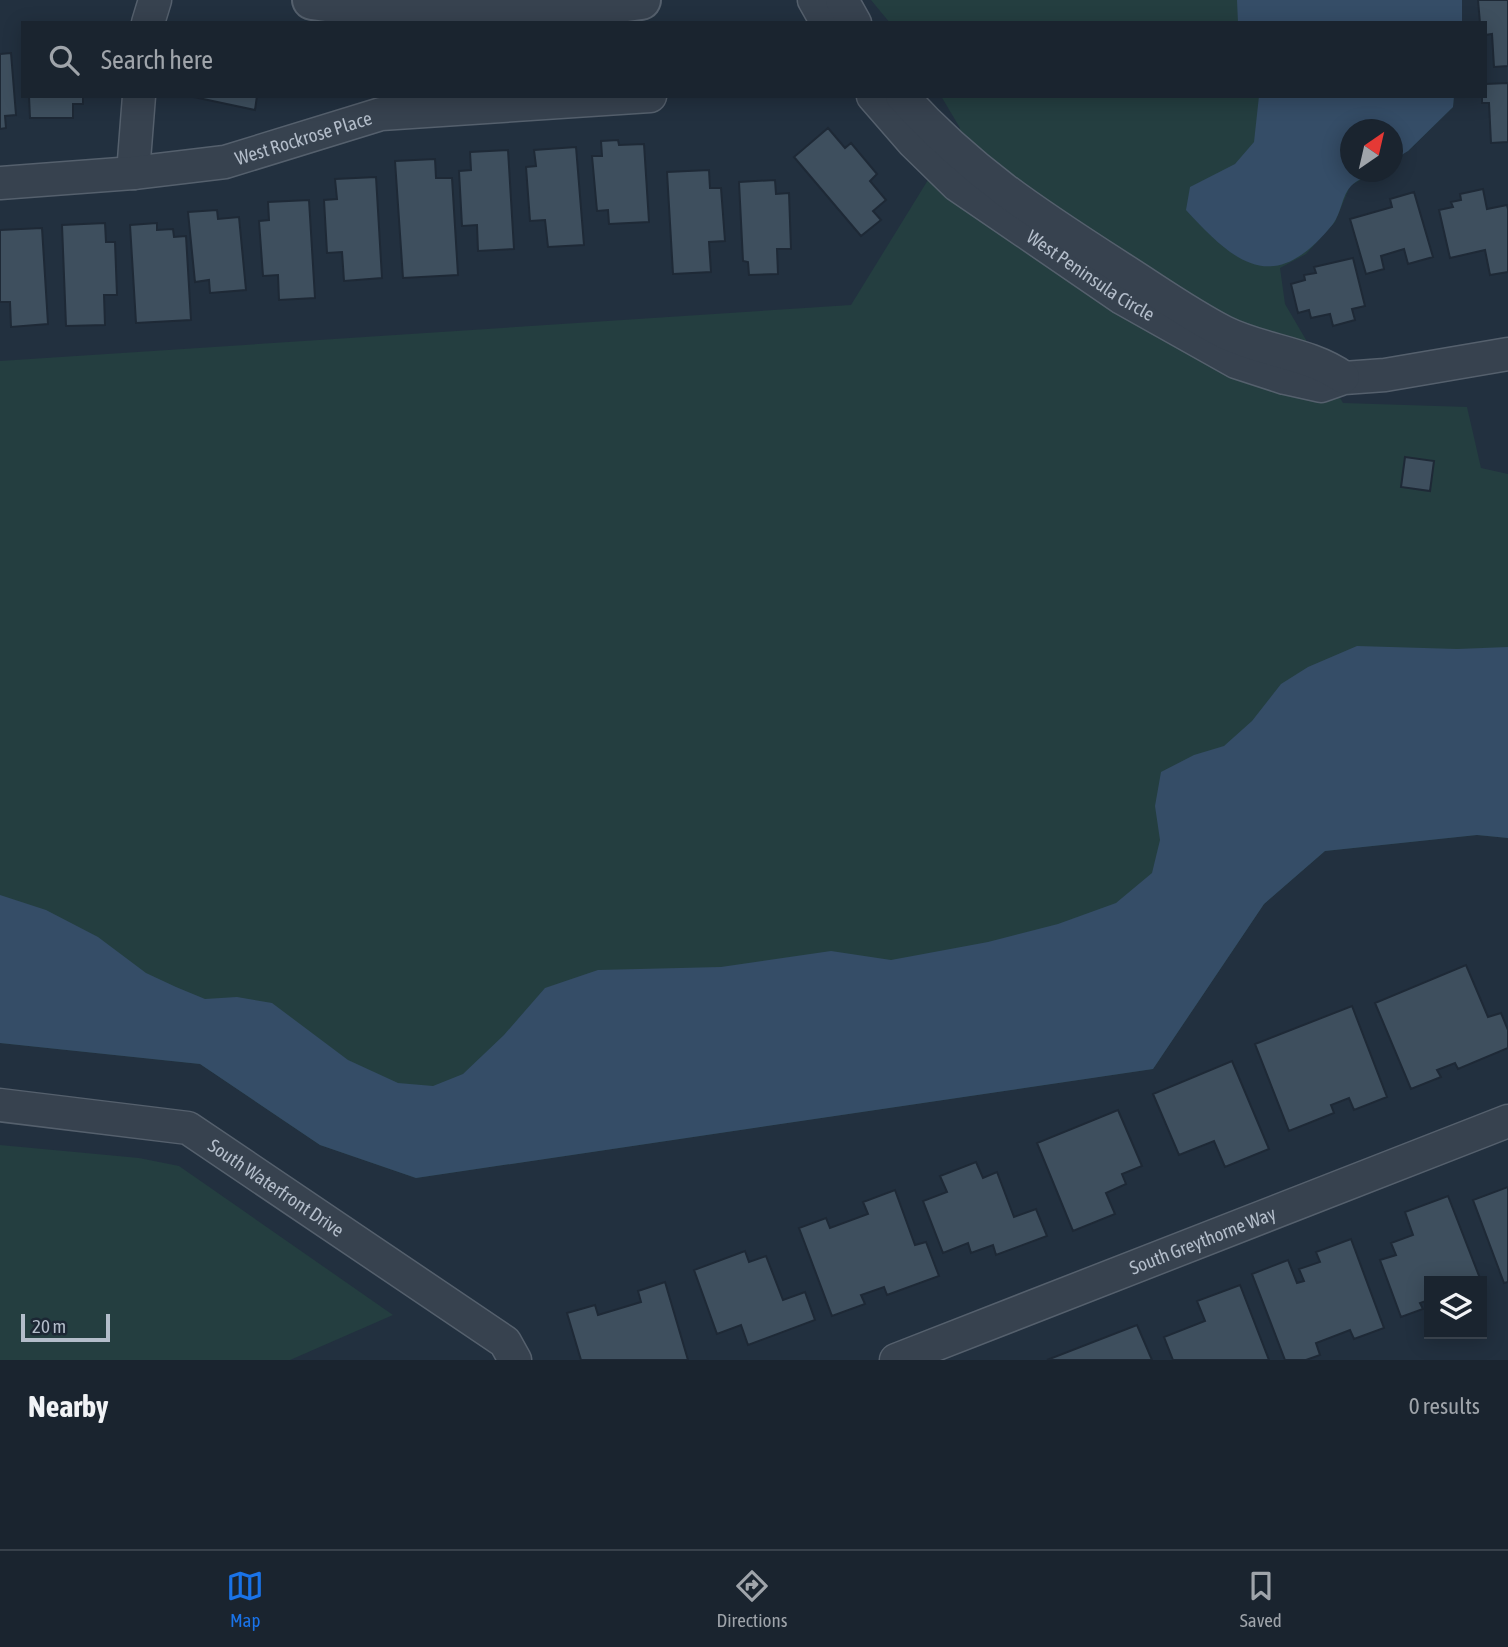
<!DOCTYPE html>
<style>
:root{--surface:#1a242f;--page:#27303b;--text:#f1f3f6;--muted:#9fa4aa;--line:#38414b;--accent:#1a73e8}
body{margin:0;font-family:"Asap Condensed",sans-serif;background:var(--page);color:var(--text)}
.controls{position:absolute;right:21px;bottom:21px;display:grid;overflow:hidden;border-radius:0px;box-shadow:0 4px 18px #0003}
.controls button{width:63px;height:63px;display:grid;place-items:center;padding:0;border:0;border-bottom:2px solid var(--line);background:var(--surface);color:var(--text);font:35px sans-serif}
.compass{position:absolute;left:1340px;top:119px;width:63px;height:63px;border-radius:50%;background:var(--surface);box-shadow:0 4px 18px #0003;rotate:34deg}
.scale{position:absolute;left:21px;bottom:18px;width:89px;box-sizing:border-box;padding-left:7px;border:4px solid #b3bdca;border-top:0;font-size:19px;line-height:24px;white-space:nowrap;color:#b3bdca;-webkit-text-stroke:5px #1c2734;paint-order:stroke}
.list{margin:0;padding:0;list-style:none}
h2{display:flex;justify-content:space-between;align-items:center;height:91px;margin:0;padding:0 28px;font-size:30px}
h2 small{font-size:23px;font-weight:400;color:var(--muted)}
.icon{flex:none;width:38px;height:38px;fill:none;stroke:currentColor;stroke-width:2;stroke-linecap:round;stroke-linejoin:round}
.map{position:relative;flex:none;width:1508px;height:1360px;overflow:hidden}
.search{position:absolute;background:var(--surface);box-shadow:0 4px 18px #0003;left:21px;right:21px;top:21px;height:77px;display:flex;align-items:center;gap:18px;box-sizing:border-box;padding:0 24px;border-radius:0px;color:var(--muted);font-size:26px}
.sheet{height:189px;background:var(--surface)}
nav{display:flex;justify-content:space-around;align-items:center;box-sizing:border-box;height:98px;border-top:2px solid var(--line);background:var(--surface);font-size:19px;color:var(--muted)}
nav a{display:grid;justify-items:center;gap:4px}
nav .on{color:var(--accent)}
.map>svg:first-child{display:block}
</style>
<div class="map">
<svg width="1508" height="1360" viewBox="0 0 1508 1360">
<rect width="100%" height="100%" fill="#22303f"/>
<path fill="#243e40" d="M871,0H1462V23H890Z
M941,96H1454L1453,107L1408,151L1393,160L1392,130H1350V172H1374L1350,186L1335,222L1306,254L1280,268L1285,304L1343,403L1467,407L1481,468L1508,474V838L1477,835L1325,851L1264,904L1153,1069L416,1178L320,1145L200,1064L0,1043V361L851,305L960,128Z
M0,1145L139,1158L179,1166L393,1315L290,1360H0Z"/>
<path fill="#354d67" d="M1237,0H1462V23H1238Z
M1259,96H1454L1453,107L1408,151L1393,160L1392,130H1350V172H1374C1367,176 1357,180 1351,186C1342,195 1341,214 1333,224C1275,296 1237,266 1186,210L1190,187L1235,164L1254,142Z
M1357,646L1457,649L1508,647V838L1477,835L1325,851L1264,904L1153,1069L416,1178L320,1145L200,1064L0,1043V895L46,910L98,937L146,973L176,987L205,999L237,997L272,1003L348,1060L398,1083L433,1086L463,1074L504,1035L545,988L598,970L721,967L831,951L891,960L988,942L1058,924L1116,903L1152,873L1160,840L1155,806L1161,772L1194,755L1224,746L1252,721L1281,684L1308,667Z"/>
<path fill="#3e4f5e" stroke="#1e2936" stroke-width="2" d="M1478,0H1508V66L1494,67L1492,34L1485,35V23H1480Z
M11,53L16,115L5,116L6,128L0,129V54Z
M1508,83V142L1491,143L1489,103H1482V96H1485V84Z
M29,96H83V104H73V118H30Z
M189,96H257L255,110Z
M828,128L845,148L851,143L877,174L870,181L886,200L873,211L881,220L861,236L794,157Z
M618,140L619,145L644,144L649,222L609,224L608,210L597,211L592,156H602L601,141Z
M576,147L584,245L548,247L545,220L530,221L526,167L536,166L534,150Z
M508,150L514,249L478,251L477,225L462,226L459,171L471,170L470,152Z
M435,159L436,178H452L458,275L403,278L395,161Z
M709,170L710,188H721L725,241L709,242L711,272L673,274L667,172Z
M376,177L382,278L344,281L342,252L327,253L324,200L337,199L335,179Z
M775,180L776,194L789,193L791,249H777L778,274L749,275L748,262L743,261L739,182Z
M1483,189L1487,209L1507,205L1508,209V272L1490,275L1485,250L1450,258L1439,210L1453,207L1451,202L1461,200L1460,194Z
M1414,192L1433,257L1408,264L1404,249L1381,256L1384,269L1366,274L1350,219L1392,207L1390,199Z
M309,200L315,298L279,300L278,275L263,276L259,221L269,220L268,202Z
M217,210L218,219L239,217L246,290L210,293L209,280L195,282L188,212Z
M105,223L106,242H115L117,295H104L105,325L66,326L62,225Z
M157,223V230L173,229L174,237L186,236L191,320L136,323L130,225Z
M42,228L48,324L11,327L10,302H0V230Z
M1353,258L1365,306L1352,309L1355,320L1333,326L1330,314L1311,318L1309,310L1298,313L1291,284L1305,280L1304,275L1316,273L1314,267Z
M1405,457L1434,461L1430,491L1401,487Z
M1466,965L1488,1017L1501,1013L1508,1030V1048L1458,1069L1455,1063L1437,1070L1441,1077L1411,1089L1375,1003Z
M1352,1006L1387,1097L1354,1110L1349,1098L1331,1105L1334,1113L1289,1131L1255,1044Z
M1232,1061L1269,1149L1225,1167L1214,1141L1179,1155L1153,1094Z
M1118,1110L1142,1166L1122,1174L1126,1184L1106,1193L1115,1214L1073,1231L1037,1143Z
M976,1162L983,1178L997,1172L1014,1217L1036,1209L1047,1236L996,1255L993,1245L971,1253L968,1243L943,1253L923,1201L947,1192L940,1176Z
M1508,1187V1282L1504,1283L1473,1200Z
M895,1190L915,1245L926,1242L939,1276L887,1295L884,1287L861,1295L865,1304L832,1316L799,1228L826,1218L830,1228L868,1214L863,1202Z
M1448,1196L1481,1281H1429V1300L1420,1303L1423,1309L1401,1317L1380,1260L1396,1255L1391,1243L1413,1235L1405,1212Z
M1351,1239L1384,1328L1354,1339L1350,1330L1316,1343L1320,1355L1306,1360H1285L1252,1274L1288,1260L1297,1283L1304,1281L1299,1269L1320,1262L1316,1252Z
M745,1251L749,1262L766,1256L783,1300L805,1292L815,1320L748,1345L741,1325L717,1334L694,1270Z
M665,1282L688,1360H581L567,1313L595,1305L598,1315L641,1302L638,1291Z
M1240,1285L1269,1360H1173L1164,1337L1205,1321L1197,1301Z
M1137,1325L1152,1360H1047Z"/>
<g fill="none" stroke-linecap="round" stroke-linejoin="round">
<g stroke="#55606d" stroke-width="35">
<g id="minor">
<path d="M814,0L827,23"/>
<path d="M842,0L855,23"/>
<path d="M148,23L155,0"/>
<path id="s1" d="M873,96L913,142L957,185L1122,298L1236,362L1285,378L1321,386L1344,378L1385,375L1508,354"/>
<path d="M902,96C971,172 1035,213 1119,267C1154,289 1187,313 1224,332C1262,351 1309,353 1343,377"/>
<path d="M133,173L139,96"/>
<path id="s2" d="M0,183L133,173L225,162L381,114L650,96"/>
<path id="s3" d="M0,1105L188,1128L505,1342L515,1360"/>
<path id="s4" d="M896,1360L1508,1121"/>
</g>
</g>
<g stroke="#55606d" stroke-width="42">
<path id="tertiary" d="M312,0L446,19L541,14L641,0"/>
</g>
<use href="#minor" stroke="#37424f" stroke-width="32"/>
<use href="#tertiary" stroke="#37424f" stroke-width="38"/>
</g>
<g text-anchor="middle" stroke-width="6" stroke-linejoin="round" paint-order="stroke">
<g font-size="19" fill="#b3bdca" stroke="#1c2734">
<text dy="7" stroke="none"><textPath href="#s2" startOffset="308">West Rockrose Place</textPath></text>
<text dy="7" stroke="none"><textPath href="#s1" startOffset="284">West Peninsula Circle</textPath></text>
<text dy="7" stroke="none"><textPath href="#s3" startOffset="296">South Waterfront Drive</textPath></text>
<text dy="7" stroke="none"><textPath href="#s4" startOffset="329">South Greythorne Way</textPath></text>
</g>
</g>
</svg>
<div class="controls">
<button><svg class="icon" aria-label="layers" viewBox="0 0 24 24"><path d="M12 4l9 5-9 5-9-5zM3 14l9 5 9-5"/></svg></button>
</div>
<svg class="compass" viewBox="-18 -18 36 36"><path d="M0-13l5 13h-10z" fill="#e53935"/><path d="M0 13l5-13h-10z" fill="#9fa4aa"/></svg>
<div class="scale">20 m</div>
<div class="search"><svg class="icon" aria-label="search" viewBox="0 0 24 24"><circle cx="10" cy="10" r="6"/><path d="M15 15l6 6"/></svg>Search here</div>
</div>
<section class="sheet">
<h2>Nearby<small>0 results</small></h2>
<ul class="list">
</ul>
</section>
<nav>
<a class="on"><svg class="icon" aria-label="map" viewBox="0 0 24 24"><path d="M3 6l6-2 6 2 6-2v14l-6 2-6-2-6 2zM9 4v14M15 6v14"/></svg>Map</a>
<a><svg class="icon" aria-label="directions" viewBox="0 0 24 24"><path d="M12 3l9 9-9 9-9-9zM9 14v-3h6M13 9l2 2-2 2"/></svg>Directions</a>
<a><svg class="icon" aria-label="saved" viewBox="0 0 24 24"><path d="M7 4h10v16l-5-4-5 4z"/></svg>Saved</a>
</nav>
